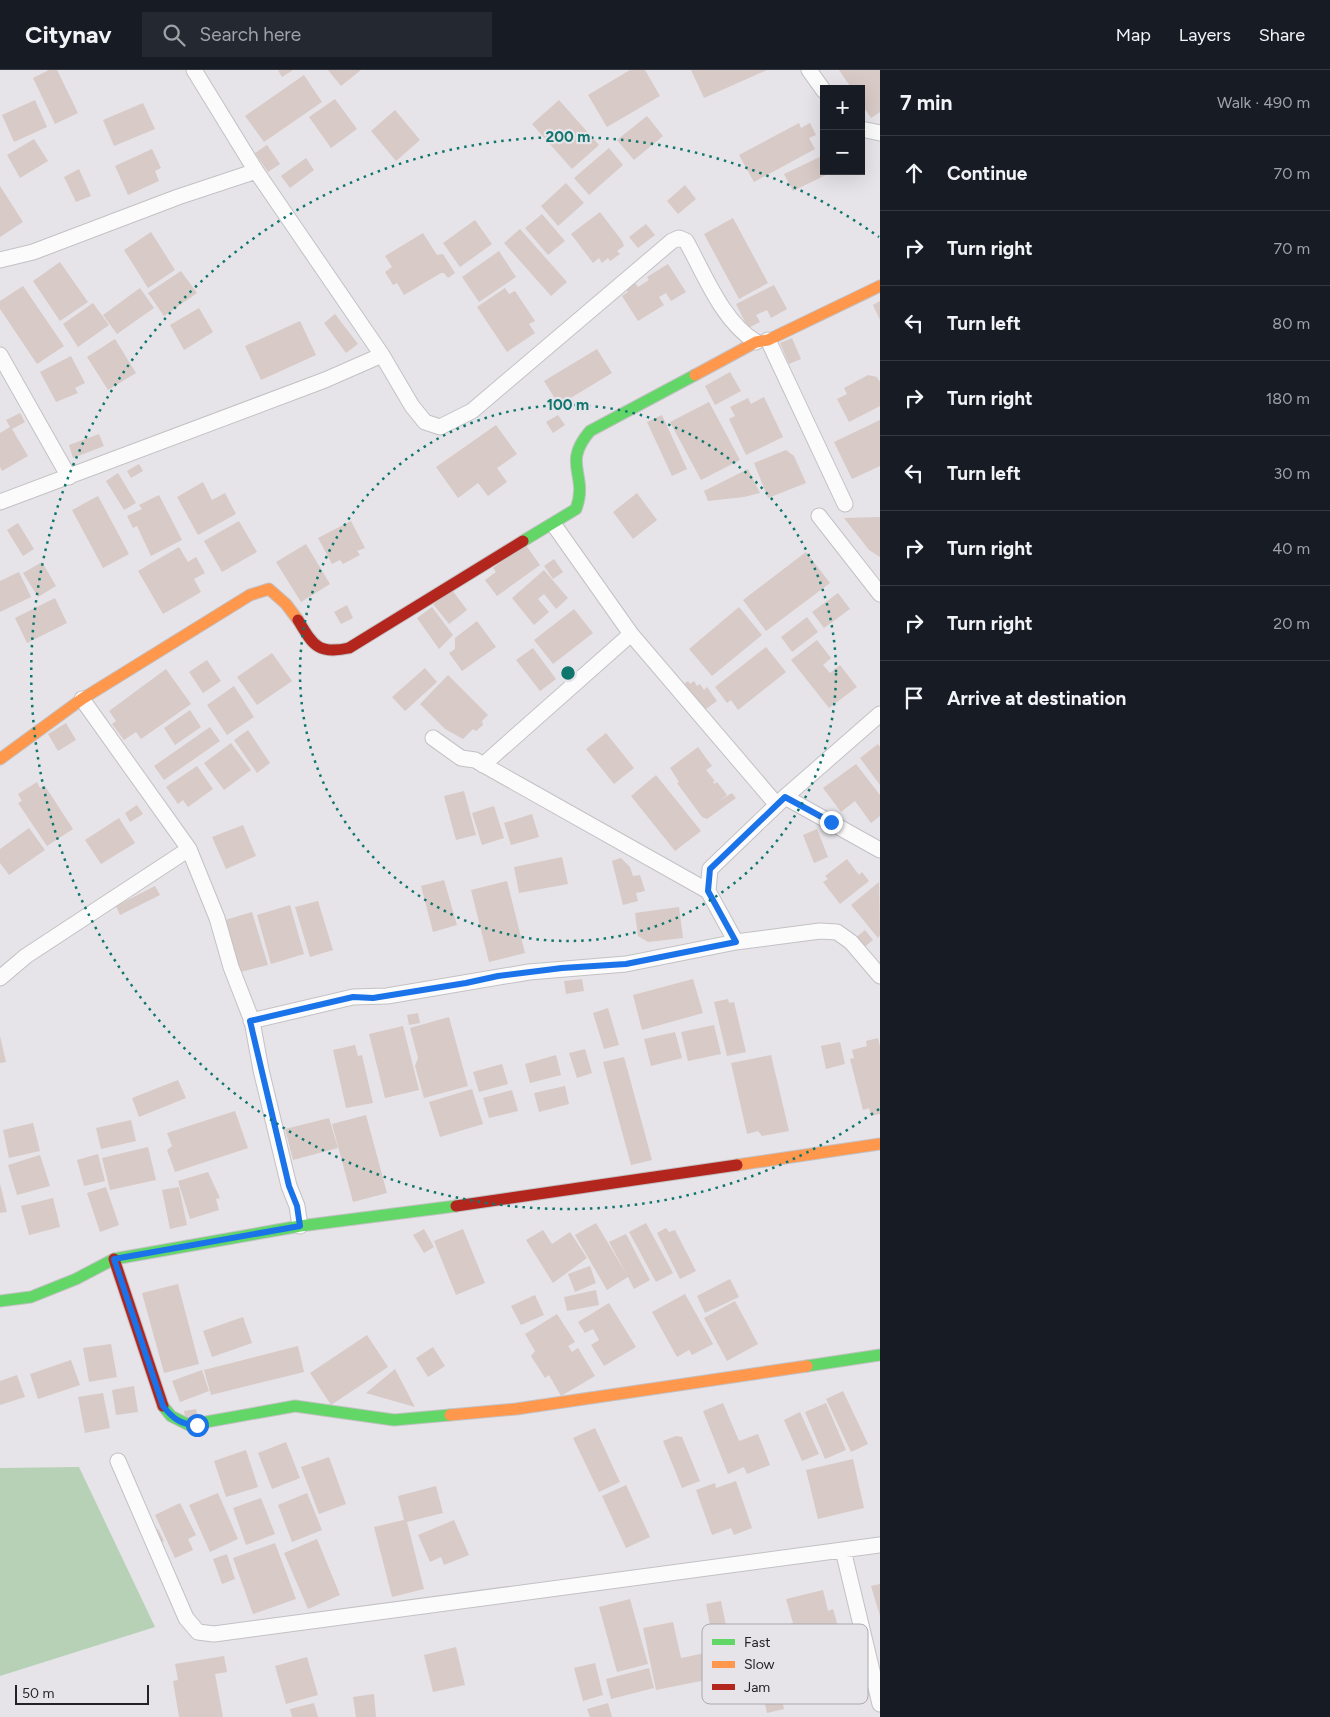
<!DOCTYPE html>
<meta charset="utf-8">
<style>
:root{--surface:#171b24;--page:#242831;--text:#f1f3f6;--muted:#9ea1a6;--line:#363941}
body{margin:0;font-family:Figtree,sans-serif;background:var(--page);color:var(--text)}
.controls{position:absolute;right:15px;top:15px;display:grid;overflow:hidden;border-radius:0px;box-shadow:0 5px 20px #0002}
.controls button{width:45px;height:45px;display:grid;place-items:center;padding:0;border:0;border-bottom:1px solid var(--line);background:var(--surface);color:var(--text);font:25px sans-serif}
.scale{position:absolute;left:15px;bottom:12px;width:134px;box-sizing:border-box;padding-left:5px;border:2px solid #232225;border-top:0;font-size:14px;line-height:18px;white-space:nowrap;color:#232225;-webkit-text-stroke:4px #e6e3e9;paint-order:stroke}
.stop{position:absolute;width:15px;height:15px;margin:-11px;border:4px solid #1a73e8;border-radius:50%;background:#fff}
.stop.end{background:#1a73e8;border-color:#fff;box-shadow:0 1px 5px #0008}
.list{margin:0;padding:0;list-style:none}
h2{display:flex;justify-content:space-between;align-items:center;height:65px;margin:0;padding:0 20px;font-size:21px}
h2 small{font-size:16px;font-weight:400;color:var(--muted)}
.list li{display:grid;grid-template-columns:32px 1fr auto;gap:15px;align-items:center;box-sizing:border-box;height:75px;padding:0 20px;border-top:1px solid var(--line)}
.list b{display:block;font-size:19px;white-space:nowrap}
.list em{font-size:16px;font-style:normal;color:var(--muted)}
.icon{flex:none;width:28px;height:28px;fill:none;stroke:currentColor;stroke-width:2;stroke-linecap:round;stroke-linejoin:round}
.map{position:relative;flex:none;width:880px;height:1647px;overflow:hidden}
header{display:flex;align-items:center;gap:30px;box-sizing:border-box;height:70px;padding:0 25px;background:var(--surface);border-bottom:1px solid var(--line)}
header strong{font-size:24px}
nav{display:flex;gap:28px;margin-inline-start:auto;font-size:18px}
.search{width:350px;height:45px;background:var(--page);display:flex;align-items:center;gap:12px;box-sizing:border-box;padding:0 18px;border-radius:0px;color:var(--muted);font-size:19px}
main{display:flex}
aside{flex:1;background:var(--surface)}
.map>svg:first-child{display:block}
</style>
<header>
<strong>Citynav</strong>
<div class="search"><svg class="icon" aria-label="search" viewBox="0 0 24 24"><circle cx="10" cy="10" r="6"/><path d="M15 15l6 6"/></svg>Search here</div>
<nav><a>Map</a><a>Layers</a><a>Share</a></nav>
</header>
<main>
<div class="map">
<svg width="880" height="1647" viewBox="0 0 880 1647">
<rect width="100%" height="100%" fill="#e6e4e8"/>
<path fill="#b6d1b6" d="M79,1397L155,1557L0,1606V1398Z"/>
<path fill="#d8cac6" d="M49,0H57L78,43L55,54L33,8Z
M278,0H293L282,7Z
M328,0H361L341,16Z
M630,0H645L660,26L607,57L588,25Z
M691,0H767L704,28Z
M839,0H880V42L871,48L861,33V19H852Z
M304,5L322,32L264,72L245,46Z
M335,29L357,59L331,78L309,47Z
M35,30L47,57L14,72L2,45Z
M559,30L599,75L572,99L532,54Z
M143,33L155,59L114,76L103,50Z
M395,40L420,70L396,91L371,61Z
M647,46L663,66L634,90L617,70Z
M799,53L801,58L810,53L816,65L809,68L815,79L754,112L739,85Z
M34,69L48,91L20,108L7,85Z
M267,75L280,94L268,102L255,83Z
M609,78L623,95L589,125L574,108Z
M152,79L161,98L155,101L159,111L128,125L115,96Z
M824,85V101H834L793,121L784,104Z
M306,88L314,100L290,118L281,106Z
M79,99L91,126L76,132L64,107Z
M566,113L584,133L558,156L541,136Z
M685,115L696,129L678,144L667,131Z
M0,116L23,152L0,167Z
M600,142L622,171L624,176L617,181L620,184L610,191L608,188L602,193L599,188L593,193L571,164Z
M542,144L565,171L548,185L525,158Z
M733,148L768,213L739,229L704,164Z
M475,150L492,174L460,197L443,173Z
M646,154L655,165L638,178L629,167Z
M520,159L567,212L551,226L504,173Z
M151,162L175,200L148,218L124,180Z
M423,163L437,185L443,184L455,203L448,208L444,203H441L404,225L397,213L393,215L385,202L392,197L385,186Z
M499,181L516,207L479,232L462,207Z
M60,192L88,232L60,251L33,211Z
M668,194L686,222L671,231L666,223L659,227L664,235L638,251L622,226L628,222L626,219L635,213L638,217L649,210L647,207Z
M181,201L197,223L164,246L148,223Z
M774,215L787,239L771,248L767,240L756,245L760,252L748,258L736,234Z
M23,216L64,276L37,294L0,239V231Z
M140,218L154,238L117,264L103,245Z
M505,218L509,224L515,221L535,251L529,254L535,263L507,282L477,237Z
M880,231V250L873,235Z
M93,233L109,255L78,277L63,254Z
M199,238L213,262L184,280L170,255Z
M335,244L358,274L346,283L324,253Z
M300,251L316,285L261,310L245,276Z
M792,268L801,289L789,294L780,273Z
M115,269L136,303L108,320L87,287Z
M597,279L612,303L559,335L544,311Z
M71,286L85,313L75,318L78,323L56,332L40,302Z
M730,302L741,321L715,335L705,316Z
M868,305L877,307L880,312V336L849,352L837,329L847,324L844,318Z
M764,327L783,367L746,385L729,349L735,346L730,337L748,328L751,334Z
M709,332L740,390L701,410L670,352Z
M20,343L25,352L12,359L28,386L2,401L0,397V363L10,357L6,350Z
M558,345L565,355L553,363L546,352Z
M662,345L687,399L672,406L647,352Z
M880,350V396L852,409L834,372Z
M496,355L517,384L497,398L507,412L488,426L478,413L458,428L436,397Z
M99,364L104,376L73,388L69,375Z
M786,380L794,386L806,413L768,428L754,393Z
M139,394L143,401L131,408L127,401Z
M748,399L760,423L744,427L708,431L704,421Z
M118,403L136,433L124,440L106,411Z
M203,412L212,430L225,423L236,444L198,465L177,427Z
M637,423L657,450L633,469L613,442Z
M159,425L182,470L151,486L137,456L133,458L127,446L142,439L139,435Z
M98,426L129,484L103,498L72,440Z
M880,447V487L869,480L844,448Z
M239,451L257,482L222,502L204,471Z
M351,451L365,478L357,481L360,485L343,494L340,490L332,494L318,468Z
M18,453L34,479L23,486L7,460Z
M306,474L330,514L301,532L276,492Z
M525,474L540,495L497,526L485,510L496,502L493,498Z
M179,477L188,492L196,487L205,503L194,509L201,522L163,544L138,501Z
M806,482L830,513L766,561L743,530Z
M554,489L563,502L553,509L544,496Z
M42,492L56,516L38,527L23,503Z
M544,500L568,528L556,539L544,524L538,529L549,542L534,555L512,528Z
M19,502L31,527L0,542V511Z
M452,520L467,540L449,554L433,534Z
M838,523L850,539L824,558L812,542Z
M55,528L67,553L27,573L15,548Z
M347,535L353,548L341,554L334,542Z
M432,537L453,565L439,579L417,548Z
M739,537L762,565L712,606L689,579Z
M574,539L593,563L553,594L534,570Z
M807,547L818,562L792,582L781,567Z
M477,551L496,577L462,601L449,583L455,579V568Z
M817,570L831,588L823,595L830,603L840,595L857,617L829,638L791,590Z
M766,577L786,602L738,640L731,630L727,633L715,617Z
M533,578L556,609L540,621L516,590Z
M272,583L292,611L257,635L237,607Z
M207,590L221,611L203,623L189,602Z
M425,598L437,612L405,641L392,627Z
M166,599L191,634L141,669L136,662L124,670L112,654L116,651L109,641Z
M448,605L488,645L482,651L483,655L476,661L473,659L463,669L445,659L420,634Z
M688,611L690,614L694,611L697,616L700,614L704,620L707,617L717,631L703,641L684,614Z
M234,616L254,647L227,665L207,635Z
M190,640L201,657L175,675L164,658Z
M66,653L76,670L58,681L48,664Z
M210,657L220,671L164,710L154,696Z
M248,660L270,693L257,703L234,670Z
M606,663L634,698L614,714L586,679Z
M231,673L251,700L224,720L204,693Z
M878,674L880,677V715L860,688Z
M698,677L712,696L706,700L715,711L713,712L714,714L717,712L727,725L719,731L732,723L736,728L707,749L702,747L677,713L679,712L670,698Z
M856,694L880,725V746L871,753L855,731L841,742L823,718Z
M197,696L213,719L188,737L183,730L178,734L166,717Z
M656,705L701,761L675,781L631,726Z
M37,712L40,718L45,716L73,759L47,776L18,733L22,731L18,724Z
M464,721L476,765L456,770L444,726Z
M137,735L143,744L130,752L125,743Z
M494,736L504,768L482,775L472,743Z
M532,744L539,767L511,775L504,753Z
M119,748L135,773L101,794L85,770Z
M243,755L256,786L226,799L212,767Z
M29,758L45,780L9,805L0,793V779Z
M817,759L828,787L814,793L803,765Z
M562,787L568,814L519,823L514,797Z
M621,788L630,797L633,806L640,805L645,821L636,823L638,831L623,835L612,791Z
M847,789L859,805L862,802L869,811L840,834L823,812L828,809L825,806Z
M444,810L457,855L433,862L421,816Z
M507,811L525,883L489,892L471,820Z
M879,812L880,865L878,868L851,835Z
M155,816L160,825L120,845L116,836Z
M318,831L333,880L310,887L295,837Z
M290,835L304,884L271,894L257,845Z
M679,837L683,868L648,872L638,866L635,843Z
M252,842L268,895L237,903L222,851Z
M865,860L873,870L862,879L854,869Z
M582,909L584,921L566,924L564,911Z
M693,909L703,943L642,960L633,925Z
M728,929L729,933L734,932L746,982L727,986L714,932Z
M608,938L619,975L604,979L593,943Z
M418,943L420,953L409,955L407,945Z
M449,947L468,1016L424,1028L415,996L418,988L410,958Z
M714,955L721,984L688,991L681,962Z
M403,956L419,1020L385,1028L369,964Z
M675,962L682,988L651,996L644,969Z
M0,966L6,992L0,993Z
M878,968L880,977V1044L871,1046L869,1038L863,1040L850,989L854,988L852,980L867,976L866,971Z
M840,972L845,994L826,999L821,976Z
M355,975L358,986L362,985L373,1033L346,1038L333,980Z
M585,979L592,1003L577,1008L569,983Z
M556,985L561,1005L530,1013L525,994Z
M771,985L789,1061L762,1066L758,1061L747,1064L731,993Z
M624,987L652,1090L631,1095L603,992Z
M502,994L508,1014L479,1022L473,1002Z
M178,1010L186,1028L139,1047L132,1028Z
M565,1016L569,1034L539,1042L534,1023Z
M472,1019L483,1054L440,1067L429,1032Z
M512,1020L518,1041L489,1048L483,1028Z
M235,1041L248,1078L175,1102L167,1080L172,1076L167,1063Z
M366,1045L387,1123L353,1132L332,1054Z
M329,1048L338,1078L293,1090L285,1059Z
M131,1050L136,1071L101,1079L96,1058Z
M33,1053L40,1081L9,1088L3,1060Z
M148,1077L156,1110L110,1120L102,1088Z
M98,1084L105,1111L84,1116L77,1090Z
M40,1085L50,1116L17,1125L8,1095Z
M208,1102L220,1128L216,1129L219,1140L190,1149L178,1111Z
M0,1114L7,1142L0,1143Z
M106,1117L119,1155L100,1162L87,1123Z
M179,1117L187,1155L170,1159L162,1120Z
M53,1128L60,1157L29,1165L21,1136Z
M596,1153L627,1205L609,1172L626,1164L650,1210L634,1219L628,1207L607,1220L575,1165Z
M646,1153L673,1203L656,1212L629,1162Z
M666,1158L669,1162L675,1160L696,1201L680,1209L657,1163Z
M424,1159L434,1177L424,1183L413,1165Z
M463,1159L485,1213L456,1225L434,1171Z
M543,1160L552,1174L570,1162L587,1188L553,1213L526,1170Z
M590,1196L596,1213L575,1222L568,1204Z
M730,1209L739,1227L705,1243L697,1226Z
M178,1214L199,1294L164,1303L142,1223Z
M596,1220L599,1235L567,1241L564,1227Z
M685,1224L713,1274L692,1285L689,1280L677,1287L652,1242Z
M535,1225L544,1245L521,1255L511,1236Z
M735,1231L758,1274L727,1291L704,1248Z
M609,1233L636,1277L604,1296L591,1275L599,1270L593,1259L585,1263L578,1252Z
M557,1244L575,1272L568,1276L572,1282L578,1278L595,1306L561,1326L549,1305L545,1308L531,1286L535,1281L525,1264Z
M243,1247L252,1273L212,1287L203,1261Z
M367,1265L388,1297L331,1335L310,1303Z
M111,1274L117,1307L89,1312L83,1278Z
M298,1276L304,1302L211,1325L204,1300Z
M433,1277L445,1296L428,1307L416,1288Z
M71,1290L80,1315L38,1329L30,1304Z
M395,1299L415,1337L366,1323Z
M202,1300L209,1321L180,1332L172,1311Z
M17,1305L25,1327L0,1335V1311Z
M134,1316L138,1342L116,1345L112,1320Z
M843,1321L868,1374L851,1382L826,1329Z
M103,1323L110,1358L85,1363L78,1327Z
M723,1333L739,1371L758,1364L770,1395L747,1404L744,1397L728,1404L703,1341Z
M826,1333L846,1380L825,1389L805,1342Z
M196,1339L198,1348L186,1351L184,1341Z
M800,1342L819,1384L802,1391L784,1350Z
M595,1358L620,1412L599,1422L573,1368Z
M676,1366L682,1367L700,1411L682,1418L663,1371Z
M286,1372L300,1408L272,1419L258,1383Z
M246,1380L258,1417L226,1427L214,1391Z
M329,1387L346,1434L319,1444L301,1397Z
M853,1389L864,1438L818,1449L806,1400Z
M736,1411L752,1458L734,1465L731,1458L712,1465L696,1420L715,1413L716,1418Z
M626,1415L650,1467L626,1478L602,1426Z
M436,1416L443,1443L407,1452L424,1519L392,1527L374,1457L404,1450L398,1426Z
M218,1423L238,1469L210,1482L189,1435Z
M307,1423L322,1460L292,1472L278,1435Z
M261,1428L275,1464L246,1475L233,1438Z
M180,1433L196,1465L188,1469L193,1480L175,1488L155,1445Z
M454,1450L469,1485L444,1495L441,1487L430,1492L418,1465Z
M158,1459L164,1471L157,1474L152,1462Z
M317,1469L340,1525L308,1539L284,1483Z
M275,1473L296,1529L253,1544L233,1488Z
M227,1484L235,1509L222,1514L213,1489Z
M880,1514V1546L871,1516Z
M823,1520L828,1541L833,1539L839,1560L835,1562L842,1588L805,1598L795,1563L802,1594L760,1605L754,1581L759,1579L755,1563L793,1553L786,1529Z
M630,1529L648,1594L617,1602L599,1537Z
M721,1531L736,1604L656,1620L643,1558L673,1552L681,1588L715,1581L706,1534Z
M456,1577L465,1615L433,1622L424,1585Z
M224,1586L227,1602L215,1604L223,1647H179L173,1611L178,1610L175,1594Z
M307,1587L318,1625L286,1634L275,1596Z
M595,1593L603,1625L583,1631L574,1598Z
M649,1598L654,1618L611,1629L606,1609Z
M777,1607L784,1639L767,1643L760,1611Z
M374,1624L376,1647H356L353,1627Z
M314,1633L318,1647H292L290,1639Z
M608,1633L612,1647H590L587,1639Z"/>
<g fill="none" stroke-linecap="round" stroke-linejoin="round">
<g stroke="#c3c1c4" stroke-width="17">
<path id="street" d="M194,0L256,101L382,285L412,336L425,352L440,357L472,341L672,171L679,168L686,171C705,205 722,251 756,272
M809,0L824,21
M861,59L880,63
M0,190L33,182L178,127L256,101
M768,270L845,434
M0,285L69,407
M0,432L325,310L382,285
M819,446L880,524
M554,455L631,564L777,735
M82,629L189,779L217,848L231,897L252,951L261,1000L289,1116L297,1136L300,1156
M433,668L461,688L475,690L708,821L736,872
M483,695L631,564
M785,727L880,780
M708,821L710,799L785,727L880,644
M0,908L26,886L189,779
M251,951L353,927L387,926L529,902L626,894L736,872L820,861L837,862L851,872L880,906
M118,1391L186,1548L198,1562L214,1564L880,1475
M843,1480L880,1634"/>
</g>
<g stroke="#c3c1c4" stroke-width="13">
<path id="fast" d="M523,471L576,439C589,404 561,395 590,361L695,305
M0,1231L31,1227L76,1209L114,1189L300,1156L456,1136
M807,1296L880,1285
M163,1336L171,1346L189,1355L295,1336L394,1350L450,1345"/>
</g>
<g stroke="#c3c1c4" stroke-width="13">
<path id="slow" d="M695,305L756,272L768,270L880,216
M0,689L82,629L250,525L269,519L286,534L298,550
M737,1095L880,1074
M450,1345L516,1339L807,1296"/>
</g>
<g stroke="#c3c1c4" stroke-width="13">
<path id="jam" d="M298,550C313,575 318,585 349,578L523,471
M456,1136L737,1095
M114,1189L163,1336"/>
</g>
<use href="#street" stroke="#fbfbfc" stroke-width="15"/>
<use href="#fast" stroke="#63d668" stroke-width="11"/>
<use href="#slow" stroke="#ff974d" stroke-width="11"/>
<use href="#jam" stroke="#b3261e" stroke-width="11"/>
</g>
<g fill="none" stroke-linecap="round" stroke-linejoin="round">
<path stroke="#1a73e8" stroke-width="6" d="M197,1355C182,1355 173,1349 163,1336L114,1189L300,1156L297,1136L289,1116L250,951L353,927L373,928L466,913L498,906L562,898L626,894L736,872L708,821L710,799L785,727L831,752"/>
</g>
<g fill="none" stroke="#0f766e" stroke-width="2.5" stroke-dasharray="2.5 5">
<circle cx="568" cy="603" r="268"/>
<path d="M879 1039A536 536 0 1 1 879 167"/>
</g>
<rect x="702" y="1554" width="166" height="80" rx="8" fill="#e6e3e9" stroke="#aca9ae" stroke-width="1"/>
<rect x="712" y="1569" width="23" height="6" fill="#63d668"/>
<rect x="712" y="1591" width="23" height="7" fill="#ff974d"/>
<rect x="712" y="1614" width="23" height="6" fill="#b3261e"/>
<g font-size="14" fill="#232225">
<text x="744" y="1577">Fast</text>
<text x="744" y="1599">Slow</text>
<text x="744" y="1622">Jam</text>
</g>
<circle cx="568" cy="603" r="8" fill="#0f766e" stroke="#e6e3e9" stroke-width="2.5"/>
<g font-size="15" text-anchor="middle" font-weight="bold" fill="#0f766e" stroke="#e6e3e9" stroke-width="4.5" stroke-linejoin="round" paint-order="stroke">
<text x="568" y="72">200 m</text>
<text x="568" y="340">100 m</text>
</g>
</svg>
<div class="controls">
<button>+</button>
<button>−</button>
</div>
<div class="scale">50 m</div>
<div class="stop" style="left:197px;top:1355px"></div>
<div class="stop end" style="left:831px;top:752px"></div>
</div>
<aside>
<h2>7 min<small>Walk · 490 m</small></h2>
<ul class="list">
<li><svg class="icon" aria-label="ahead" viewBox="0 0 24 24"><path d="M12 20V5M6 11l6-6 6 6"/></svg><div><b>Continue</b></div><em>70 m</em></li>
<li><svg class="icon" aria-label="right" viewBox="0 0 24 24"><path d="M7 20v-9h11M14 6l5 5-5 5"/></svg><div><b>Turn right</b></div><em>70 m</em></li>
<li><svg class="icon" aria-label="left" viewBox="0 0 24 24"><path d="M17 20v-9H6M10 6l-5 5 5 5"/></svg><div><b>Turn left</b></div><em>80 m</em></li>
<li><svg class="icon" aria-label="right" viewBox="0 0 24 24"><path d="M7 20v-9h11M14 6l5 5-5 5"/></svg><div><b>Turn right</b></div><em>180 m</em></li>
<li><svg class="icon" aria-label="left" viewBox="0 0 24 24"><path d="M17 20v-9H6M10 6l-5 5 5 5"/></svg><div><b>Turn left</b></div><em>30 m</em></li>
<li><svg class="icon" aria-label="right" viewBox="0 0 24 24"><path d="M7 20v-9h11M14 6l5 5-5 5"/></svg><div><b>Turn right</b></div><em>40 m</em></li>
<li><svg class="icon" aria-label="right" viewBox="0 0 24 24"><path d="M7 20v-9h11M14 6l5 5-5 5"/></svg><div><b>Turn right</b></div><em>20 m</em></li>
<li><svg class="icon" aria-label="arrive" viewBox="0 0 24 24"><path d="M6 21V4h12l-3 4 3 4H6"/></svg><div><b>Arrive at destination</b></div></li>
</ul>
</aside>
</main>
